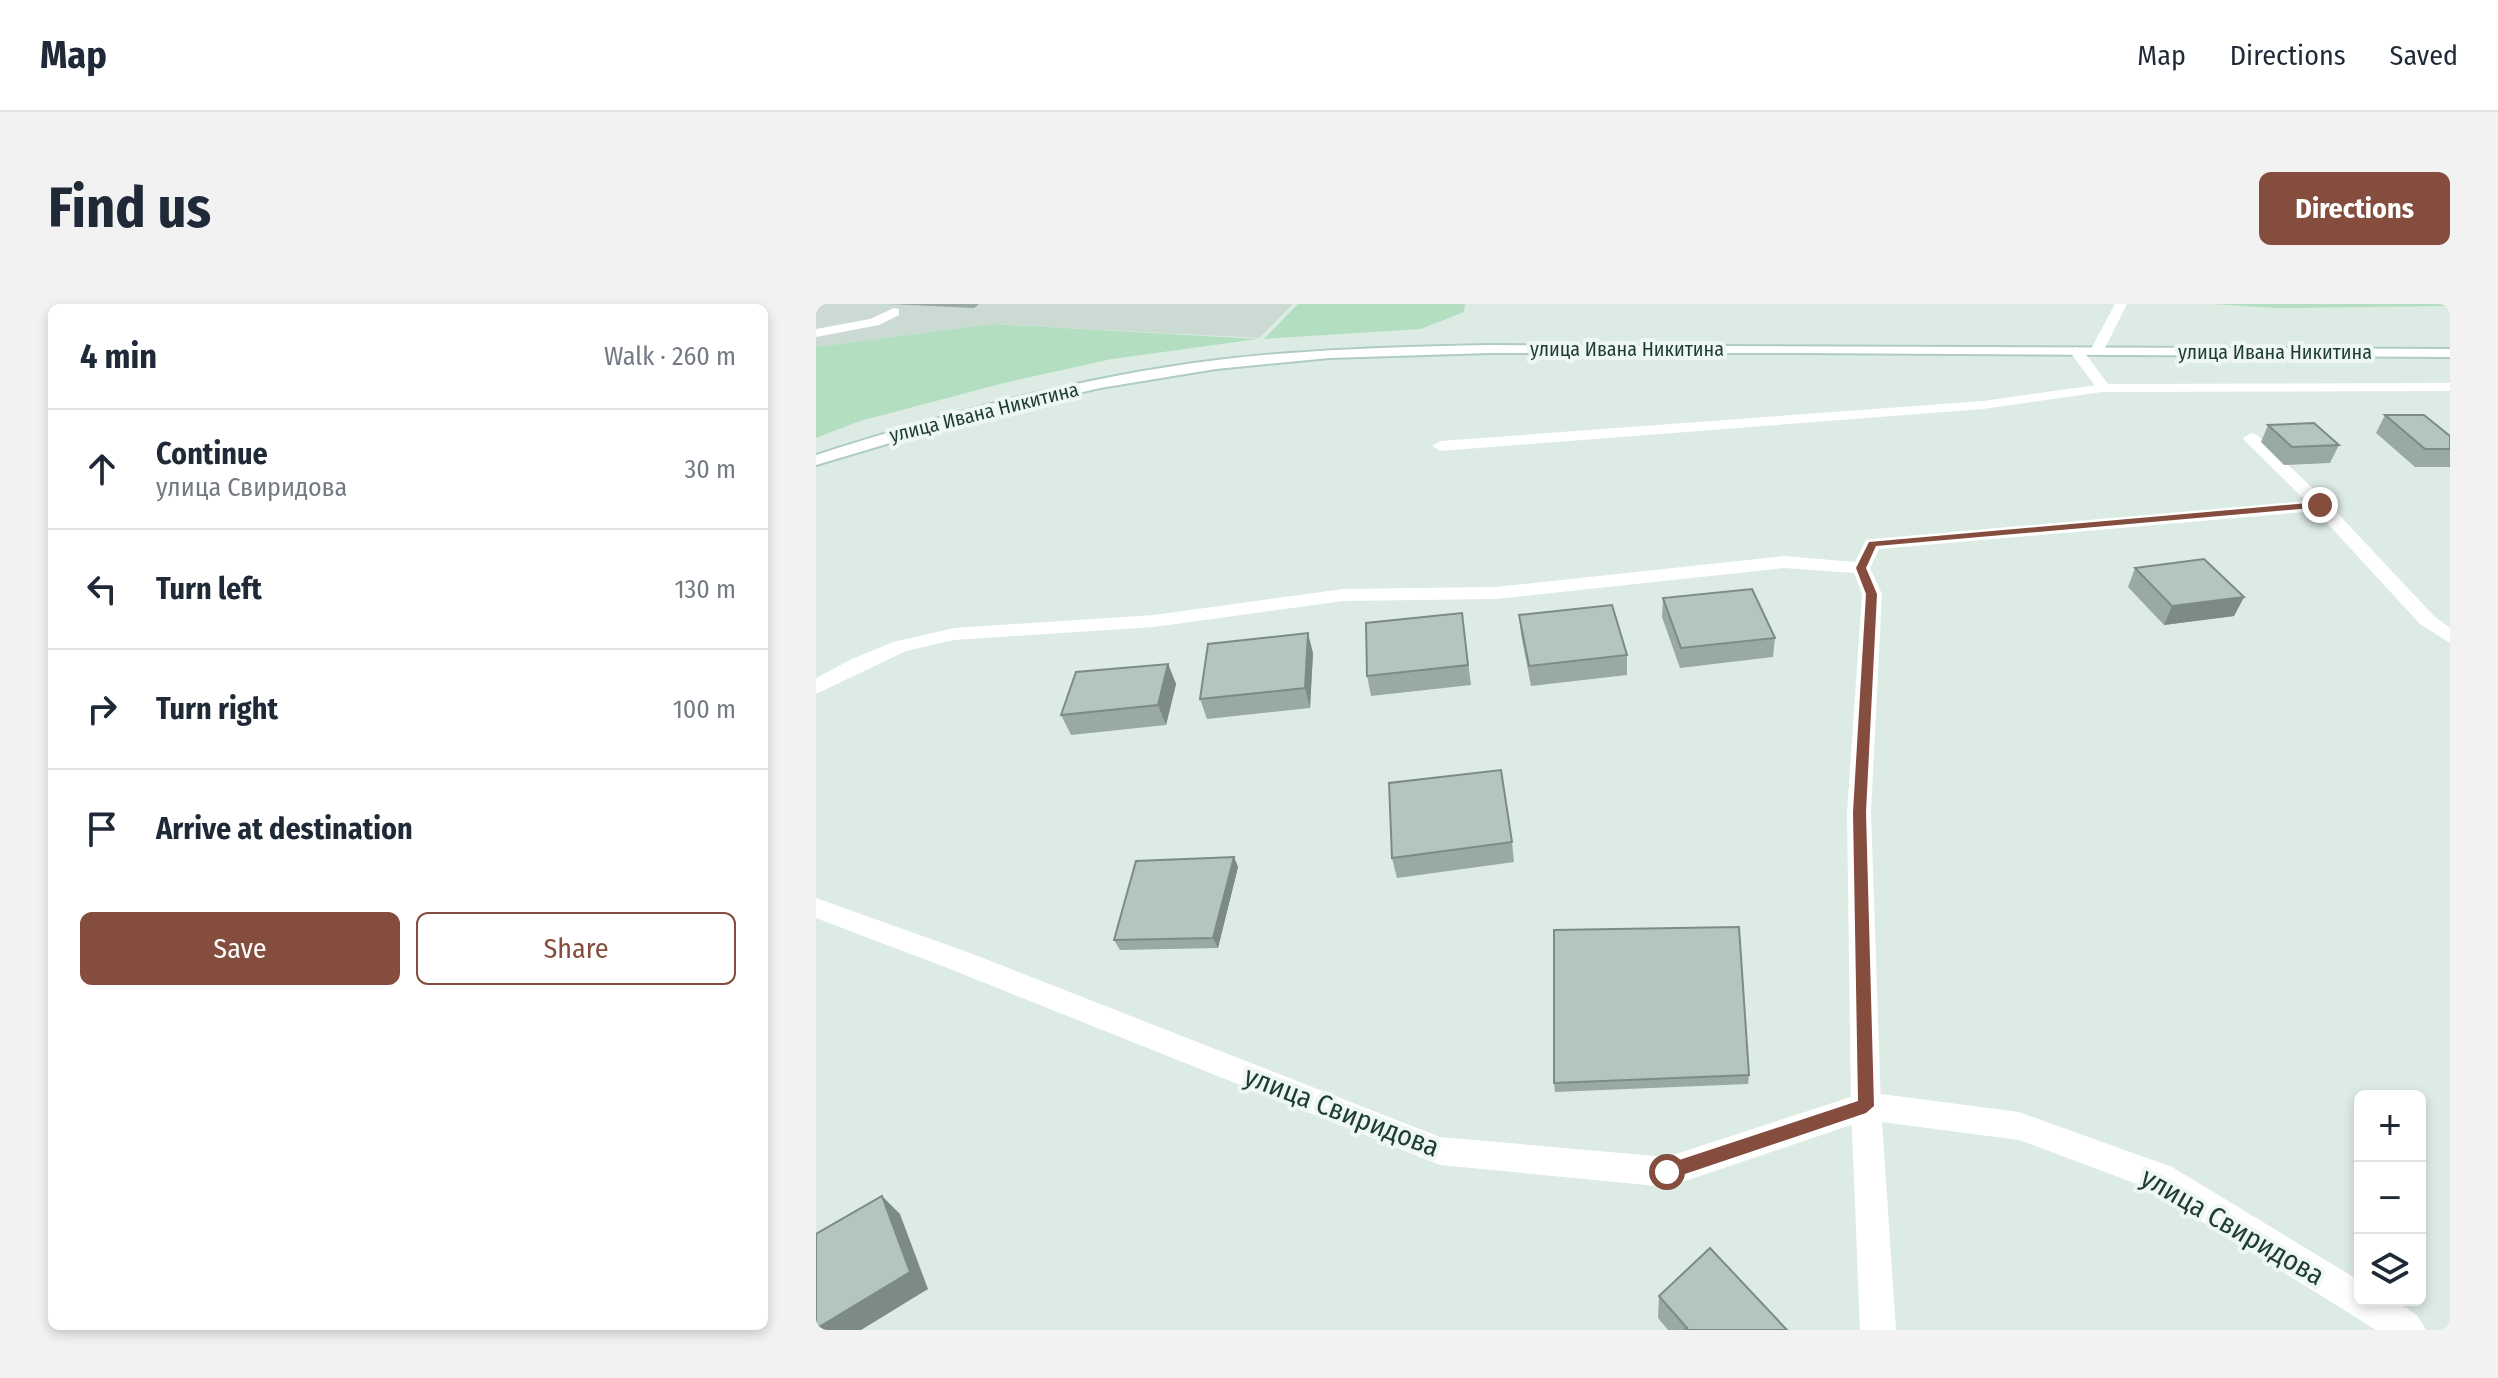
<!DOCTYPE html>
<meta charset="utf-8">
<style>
:root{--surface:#fff;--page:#f2f2f3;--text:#1f2937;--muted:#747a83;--line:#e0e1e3;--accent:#844d3e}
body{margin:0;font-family:"Fira Sans Condensed",sans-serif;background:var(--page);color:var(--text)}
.controls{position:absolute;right:24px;bottom:24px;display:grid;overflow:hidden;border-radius:12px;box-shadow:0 4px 12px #0003}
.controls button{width:72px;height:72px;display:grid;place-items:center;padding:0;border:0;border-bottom:2px solid var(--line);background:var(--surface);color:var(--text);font:40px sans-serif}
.stop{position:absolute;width:24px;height:24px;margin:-18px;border:6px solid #844d3e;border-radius:50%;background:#fff}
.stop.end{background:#844d3e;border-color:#fff;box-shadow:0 2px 8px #0008}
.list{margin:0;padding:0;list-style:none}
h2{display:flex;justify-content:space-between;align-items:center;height:104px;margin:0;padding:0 32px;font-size:34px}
h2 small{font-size:26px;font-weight:400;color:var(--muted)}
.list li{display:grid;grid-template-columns:52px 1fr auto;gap:24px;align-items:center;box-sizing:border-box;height:120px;padding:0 32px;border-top:2px solid var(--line)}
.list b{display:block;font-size:30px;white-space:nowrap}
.list p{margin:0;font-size:26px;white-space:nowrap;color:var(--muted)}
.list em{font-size:26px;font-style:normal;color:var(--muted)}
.actions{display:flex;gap:16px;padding:24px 32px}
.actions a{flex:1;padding:18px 0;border:2px solid var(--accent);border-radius:12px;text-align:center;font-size:28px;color:var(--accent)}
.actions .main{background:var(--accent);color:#fff}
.icon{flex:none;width:44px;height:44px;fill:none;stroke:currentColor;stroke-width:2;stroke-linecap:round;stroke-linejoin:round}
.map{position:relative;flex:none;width:1634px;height:1026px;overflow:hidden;border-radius:12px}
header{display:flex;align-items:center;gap:48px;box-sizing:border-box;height:112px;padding:0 40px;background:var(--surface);border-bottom:2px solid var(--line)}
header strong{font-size:38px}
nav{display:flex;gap:44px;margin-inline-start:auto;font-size:28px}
.intro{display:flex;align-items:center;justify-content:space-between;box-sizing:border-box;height:192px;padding:0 48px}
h1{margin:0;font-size:56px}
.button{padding:20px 36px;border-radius:12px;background:var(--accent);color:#fff;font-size:28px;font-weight:700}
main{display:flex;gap:48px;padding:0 48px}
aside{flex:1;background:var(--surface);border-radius:12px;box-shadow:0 4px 12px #0003}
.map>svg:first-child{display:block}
</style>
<header>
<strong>Map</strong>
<nav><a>Map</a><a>Directions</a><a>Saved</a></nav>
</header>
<div class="intro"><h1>Find us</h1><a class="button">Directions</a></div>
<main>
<aside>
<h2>4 min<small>Walk · 260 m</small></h2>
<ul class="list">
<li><svg class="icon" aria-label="ahead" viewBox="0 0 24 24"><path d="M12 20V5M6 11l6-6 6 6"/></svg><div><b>Continue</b><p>улица Свиридова</p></div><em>30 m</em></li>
<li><svg class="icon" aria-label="left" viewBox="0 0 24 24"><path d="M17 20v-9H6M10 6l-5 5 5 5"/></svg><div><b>Turn left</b></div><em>130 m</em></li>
<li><svg class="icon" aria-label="right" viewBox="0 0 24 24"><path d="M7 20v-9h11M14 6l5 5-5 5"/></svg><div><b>Turn right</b></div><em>100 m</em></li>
<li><svg class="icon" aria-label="arrive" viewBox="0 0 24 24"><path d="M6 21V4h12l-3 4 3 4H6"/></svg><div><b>Arrive at destination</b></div></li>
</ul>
<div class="actions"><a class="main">Save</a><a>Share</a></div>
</aside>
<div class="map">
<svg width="1634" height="1026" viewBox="0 0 1634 1026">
<rect width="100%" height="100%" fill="#ddebe5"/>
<path fill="#cbdbd4" d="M0,0H477L443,34L177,20L0,43Z"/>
<path fill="#b3dfc0" d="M482,0H649L648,8L605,25L448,35Z
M1397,0H1634V2L1460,4Z
M176,20L442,35L296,55L188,79L44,117L0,134V43Z"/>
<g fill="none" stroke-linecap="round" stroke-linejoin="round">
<g stroke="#afccc2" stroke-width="4">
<path id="secondary" d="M674,41L1634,45V53L982,49H674L513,54L400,65L284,84L175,109L0,161V151C131,109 264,73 401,56C492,45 583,43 674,41Z"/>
</g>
<path fill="#fff" fill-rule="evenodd" d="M1299,0H1311L1286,50H1276L1274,47Z
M78,4L83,5V11L63,21L0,33V25L54,15Z
M1288,80L1295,84L1293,87L1167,105L624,147L616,142L624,137L1167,97Z
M1435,129L1441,131L1510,197L1618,312L1634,324V339L1604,320L1500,207L1063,245L1054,264L1066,290L1055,508L1065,802L1080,1026H1044L1035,802L1031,508L1046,290L1038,269L968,264L679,295L527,297L338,323L138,336L90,347L0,390V374L36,355L77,338L138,324L338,311L527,285L679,283L968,252L1039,258L1050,236L1056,235L1490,197L1429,137L1427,134Z"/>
<path fill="#fff" fill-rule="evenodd" d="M1260,43L1265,44L1292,80L1634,79V87L1288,88L1283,87L1253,47Z
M0,594L154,649L624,833L851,853L1050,788L1203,808L1356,863L1544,977V996C1571,996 1598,998 1610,1026H1560L1334,885L1203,836L1050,816L851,883L624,861L134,665L0,614Z"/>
<use href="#secondary" fill="#fff" fill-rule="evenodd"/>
</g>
<path fill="#99aaa3" d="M73,0H163L158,4Z
M1569,111L1634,132V163H1599L1560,129Z
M1452,121L1523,141L1514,159L1468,161L1445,138Z
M1319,264L1428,293L1418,312L1348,321L1312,283Z
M847,294L959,334L957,353L864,364L846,313Z
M646,309L655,381L555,392L551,372Z
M703,311L811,351V371L715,382L705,330Z
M497,349L494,404L391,415L384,395Z
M352,360L360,380L350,421L255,431L245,411Z
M696,538L698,558L581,574L576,554Z
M418,553L422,563L402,644L304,646L298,636Z
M933,771L932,780L739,788L738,779Z
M843,992L971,1026H852L842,1014Z"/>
<path fill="#7d8b85" d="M1428,293L1418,312L1348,321L1356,302Z
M492,329L497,349L494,404L489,384Z
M352,360L360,380L350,421L342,401Z
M418,553L422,563L402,644L397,634Z
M66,892L84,910L112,985L45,1026H0Z"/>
<path fill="#b2c6be" stroke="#7d8b85" stroke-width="2" d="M1569,111H1608L1634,132V145H1609Z
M1498,119L1523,141L1476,143L1452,121Z
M1388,255L1428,293L1356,302L1319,264Z
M936,285L959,334L865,344L847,294Z
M796,301L811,351L713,362L703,311Z
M646,309L652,361L551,372L550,319Z
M492,329L489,384L384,395L392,340Z
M352,360L342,401L245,411L260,368Z
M685,466L696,538L576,554L573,479Z
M418,553L397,634L298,636L320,557Z
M923,623L933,771L738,779V626Z
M66,892L94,968L0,1025V930Z
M894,944L971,1026H869L871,1024L843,992Z"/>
<path fill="#844d3e" d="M1504,198L1507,203L1060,242L1050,264L1061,290L1050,508L1058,802L1050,809L851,876L845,874L843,868L845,862L1042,797L1037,508L1050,290L1040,264L1053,238Z"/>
<g text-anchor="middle" stroke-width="8" stroke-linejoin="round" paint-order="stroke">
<g font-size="20" fill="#1d3c34" stroke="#eef7f3">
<text x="811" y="52">улица Ивана Никитина</text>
<text x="1459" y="55">улица Ивана Никитина</text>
<text transform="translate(168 108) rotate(-14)" y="7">улица Ивана Никитина</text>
</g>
<g font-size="28" fill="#1d3c34" stroke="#eef7f3">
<text transform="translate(526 807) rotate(21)" y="10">улица Свиридова</text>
<text transform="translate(1417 922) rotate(30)" y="10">улица Свиридова</text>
</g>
</g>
</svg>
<div class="controls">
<button>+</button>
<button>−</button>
<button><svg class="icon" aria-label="layers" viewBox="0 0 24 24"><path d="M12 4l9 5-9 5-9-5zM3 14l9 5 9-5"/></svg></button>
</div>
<div class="stop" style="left:851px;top:868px"></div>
<div class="stop end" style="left:1504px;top:201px"></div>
</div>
</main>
